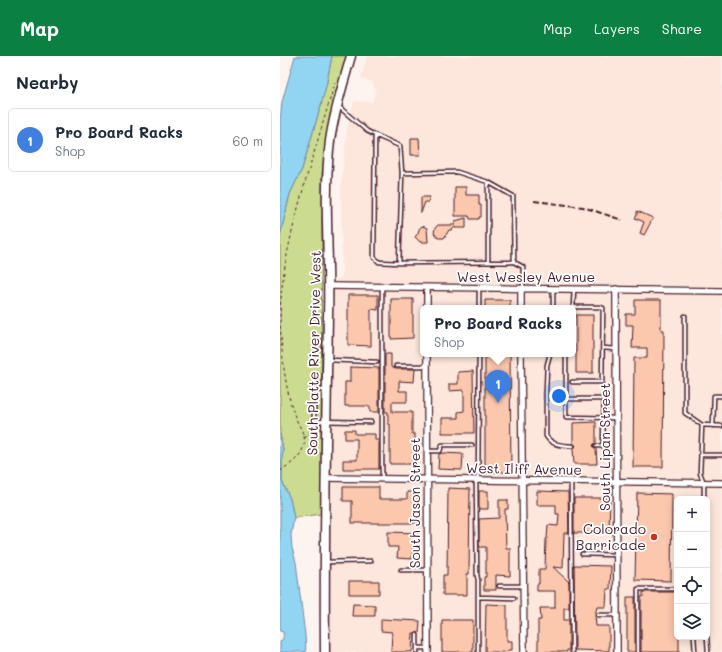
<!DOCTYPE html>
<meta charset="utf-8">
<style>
:root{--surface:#fff;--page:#f2f2f3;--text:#1f2937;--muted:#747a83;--line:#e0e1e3;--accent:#0b8043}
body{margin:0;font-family:Mali,sans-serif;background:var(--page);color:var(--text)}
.controls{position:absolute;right:12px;bottom:12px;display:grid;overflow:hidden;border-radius:6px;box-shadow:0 2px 10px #0003}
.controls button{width:36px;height:36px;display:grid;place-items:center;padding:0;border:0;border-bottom:1px solid var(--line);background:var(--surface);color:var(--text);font:20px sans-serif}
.you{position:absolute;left:279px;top:340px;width:14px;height:14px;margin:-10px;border:3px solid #fff;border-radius:50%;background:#1a73e8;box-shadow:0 0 0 6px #1a73e833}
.badge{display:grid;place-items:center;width:26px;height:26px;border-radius:50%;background:var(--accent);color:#fff;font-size:13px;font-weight:700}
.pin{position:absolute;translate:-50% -33px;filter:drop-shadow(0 1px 2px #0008)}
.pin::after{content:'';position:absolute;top:21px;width:14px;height:12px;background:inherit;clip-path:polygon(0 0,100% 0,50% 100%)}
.popup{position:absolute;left:140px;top:249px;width:156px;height:52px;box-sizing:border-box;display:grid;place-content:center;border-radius:6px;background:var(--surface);filter:drop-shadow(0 1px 3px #0005);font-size:13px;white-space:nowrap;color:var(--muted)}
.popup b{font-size:15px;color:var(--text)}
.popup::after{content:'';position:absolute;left:50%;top:100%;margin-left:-8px;border:8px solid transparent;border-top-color:var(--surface)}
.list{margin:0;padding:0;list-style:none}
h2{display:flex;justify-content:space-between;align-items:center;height:52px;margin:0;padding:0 16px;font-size:17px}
h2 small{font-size:13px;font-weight:400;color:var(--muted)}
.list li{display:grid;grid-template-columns:26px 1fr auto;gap:12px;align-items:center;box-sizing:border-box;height:64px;margin:0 8px 8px;padding:0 8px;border:1px solid var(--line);border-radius:6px}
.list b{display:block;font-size:15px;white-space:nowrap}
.list p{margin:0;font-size:13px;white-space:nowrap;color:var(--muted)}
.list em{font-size:13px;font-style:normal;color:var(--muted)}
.icon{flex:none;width:22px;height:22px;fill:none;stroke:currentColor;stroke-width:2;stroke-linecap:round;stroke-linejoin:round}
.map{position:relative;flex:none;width:442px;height:596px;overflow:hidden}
header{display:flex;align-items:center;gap:24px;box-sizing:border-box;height:56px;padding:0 20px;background:var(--accent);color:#fff}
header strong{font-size:19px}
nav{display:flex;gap:22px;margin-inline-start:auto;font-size:14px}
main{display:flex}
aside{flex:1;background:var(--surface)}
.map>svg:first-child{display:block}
</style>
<header>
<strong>Map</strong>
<nav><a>Map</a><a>Layers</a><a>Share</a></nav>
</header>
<main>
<aside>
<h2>Nearby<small></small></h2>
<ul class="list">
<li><span class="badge" style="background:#3f7fe0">1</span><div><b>Pro Board Racks</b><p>Shop</p></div><em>60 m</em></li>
</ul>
</aside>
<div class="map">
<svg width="442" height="596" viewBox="0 0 442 596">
<rect width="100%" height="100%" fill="#fef4ef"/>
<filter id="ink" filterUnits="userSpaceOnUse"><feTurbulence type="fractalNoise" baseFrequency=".025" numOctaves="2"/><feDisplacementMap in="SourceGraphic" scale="8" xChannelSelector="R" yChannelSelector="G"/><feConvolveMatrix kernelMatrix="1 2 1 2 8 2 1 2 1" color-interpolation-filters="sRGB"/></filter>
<g filter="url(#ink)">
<path fill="#fde6db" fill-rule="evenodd" d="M87,0H442V596H41L44,229L62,221L61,130L67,74L74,45L92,46L96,35L92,26L81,22ZM143,252H293V298H143ZM397,443H427V581H397Z"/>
<path fill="#cbdb90" stroke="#8a7d5e" d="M52,0H68L49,64L42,117L41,458L14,462L10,443L2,425V405L3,393L0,378V180L10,138L22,113L41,49L46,30Z"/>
<path fill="#91d5f3" stroke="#758ca3" d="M15,0H52L46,30L41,49L22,113L10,138L0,180V65L2,46Z
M0,378L3,393L2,405V425L10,443L14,462L11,479L12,492L16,506L25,579L26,596H0V586C3,583 4,581 3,576L0,575Z"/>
<path fill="#fbc7ad" stroke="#4a1f2b" d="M131,82H139L140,99H131Z
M175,131H186V139H199V149H201V161H199V163H190L189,160H175Z
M141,141H150L148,146H145L141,157Z
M357,155L373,162L364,179L360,177L364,166L355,162L357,159Z
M186,162V172H175V171L172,174H169L164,182H158L154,177L155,172L158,169H175V165Z
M142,170L147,172L148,186H140L135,181L138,177L139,173Z
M68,239H98V254L91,253V290L68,289Z
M111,243H133V282L111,283Z
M205,244H230V252H205Z
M355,244H381V274H384L383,411H353L354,302H367V292H352L353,269H346V258H355Z
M296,259H313V317H296Z
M105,298H111V311L116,313H135L134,326L119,325V335H127V346H112V356H132V378H135V408H110V368H108V356H105Z
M205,298H230L231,416H205Z
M70,311L99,312V356H90V350H65V326H70Z
M193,315L194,377H162V362H178V356L184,355V334L169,335V328H178V316Z
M316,366V387L314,388L313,390L316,393L317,408H294L293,393L296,390L293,387V367Z
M65,374H75V378H95V384H99V413H63V404H77V383H65Z
M162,397L183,398L182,414L158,413L159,398Z
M63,431H99V443H127V436H139L140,467H72V445H63Z
M168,432L190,433L189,518H187V539H163V519H167Z
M199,435H208V453H199Z
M257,435L288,436L289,477H284L283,512L273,511L289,526V552H284V564H289V594H287V596H258V564H261L260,552H275V535H257V528H259V513H265L266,483H267L268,469L278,470L279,458H276V449H257Z
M357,437L392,438L391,525L355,524Z
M294,442H330L329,477H294Z
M219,444H228V453H225L226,492H230V520L216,519V534H204V521H206V491H199V463L219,462Z
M108,476L138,477V489H133L132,503L117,502L118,491H108Z
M294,509L331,510L330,533H327L326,551H317L315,559L316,570H329V595L295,594Z
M69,525H99V538H69Z
M363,536H397V581H399V596H361V541H363Z
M347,541H355V596H347Z
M73,548L95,549V560H72Z
M206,548L227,549V585H232V594H228L227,596H205Z
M101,563L140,565L139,577H133L132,596H111L112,576L101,575Z
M162,564H193V596H162Z"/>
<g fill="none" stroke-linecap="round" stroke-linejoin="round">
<g stroke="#4a1f2b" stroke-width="5.5">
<path id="lane" d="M58,50L87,75L95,79
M208,206V126
M234,206L233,140L208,126L177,116L122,117L119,207L234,206L243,211V232
M119,207L99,206L94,201L95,79L120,90L122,117
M102,231V422
M273,233V252
M199,252V233
M405,260V357L422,369L420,417L424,427V443
M323,292L336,293
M270,298L267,309L266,335V380C272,390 283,389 293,390
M286,298V361L336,362
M49,304L97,306
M116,310H147
M292,326H322L323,252L319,251H293L294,233
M45,334H34V365L91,366
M286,343H324L323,387L321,390H316
M422,369L442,370
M433,370L434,340H442
M148,395H160L162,389H192
M421,399H442
M198,424L199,298
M196,425L197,519L198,524V596
M291,426L292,596
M302,498L337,499
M47,506L91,505
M121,514H147
M219,530H243
M198,541L234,542
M318,559H337
M414,581L415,596
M427,581L428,596
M137,592H148
M137,596V579
M358,596V533H397"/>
</g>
<g stroke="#4a1f2b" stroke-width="8">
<path id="street" d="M49,230L442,235
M147,232V252
M241,233V252
M336,233L337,596
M147,298L148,596
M241,298L244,596
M45,422L442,427"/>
</g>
<g stroke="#4a1f2b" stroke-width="11">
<path id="secondary" d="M45,596C44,484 46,372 48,260C50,202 43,143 50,85C54,56 63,28 71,0"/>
</g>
<path stroke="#4a1f2b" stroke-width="1" stroke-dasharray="3 3" stroke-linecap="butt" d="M25,382L34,370
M0,415C10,408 21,402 24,389C27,379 17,368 14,358C4,328 2,297 0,266C0,217 13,169 26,123C36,91 45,59 55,27"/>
<use href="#lane" stroke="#fff" stroke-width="2.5"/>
<use href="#street" stroke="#fff" stroke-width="5.5"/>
<use href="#secondary" stroke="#fff" stroke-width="8"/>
<path stroke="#4a1f2b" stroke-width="2" stroke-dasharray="6 3" stroke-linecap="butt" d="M254,145L303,151L342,164"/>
</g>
</g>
<circle fill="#c8321e" stroke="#fff" stroke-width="1.5" cx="374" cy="481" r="4"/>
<g text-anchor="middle" stroke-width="3.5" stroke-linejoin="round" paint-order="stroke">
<g font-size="14" fill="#4a1f2b" stroke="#fff">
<text x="246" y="226">West Wesley Avenue</text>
<text transform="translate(34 297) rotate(-89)" y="5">South Platte River Drive West</text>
<text transform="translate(325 391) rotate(-90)" y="5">South Lipan Street</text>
<text transform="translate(244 413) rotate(1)" y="5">West Iliff Avenue</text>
<text transform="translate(135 447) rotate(-90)" y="5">South Jason Street</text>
</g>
<g font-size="14" fill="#4a1f2b" stroke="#fff" text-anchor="end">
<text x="366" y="478">Colorado<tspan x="366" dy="16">Barricade</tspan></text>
</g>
</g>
</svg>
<div class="controls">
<button>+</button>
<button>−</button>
<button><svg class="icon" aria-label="locate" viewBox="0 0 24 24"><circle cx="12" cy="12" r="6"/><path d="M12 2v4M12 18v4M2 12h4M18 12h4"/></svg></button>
<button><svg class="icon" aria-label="layers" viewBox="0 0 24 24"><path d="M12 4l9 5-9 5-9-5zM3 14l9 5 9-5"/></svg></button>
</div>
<div class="you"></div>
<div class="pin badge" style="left:218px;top:347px;background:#3f7fe0">1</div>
<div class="popup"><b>Pro Board Racks</b>Shop</div>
</div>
</main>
